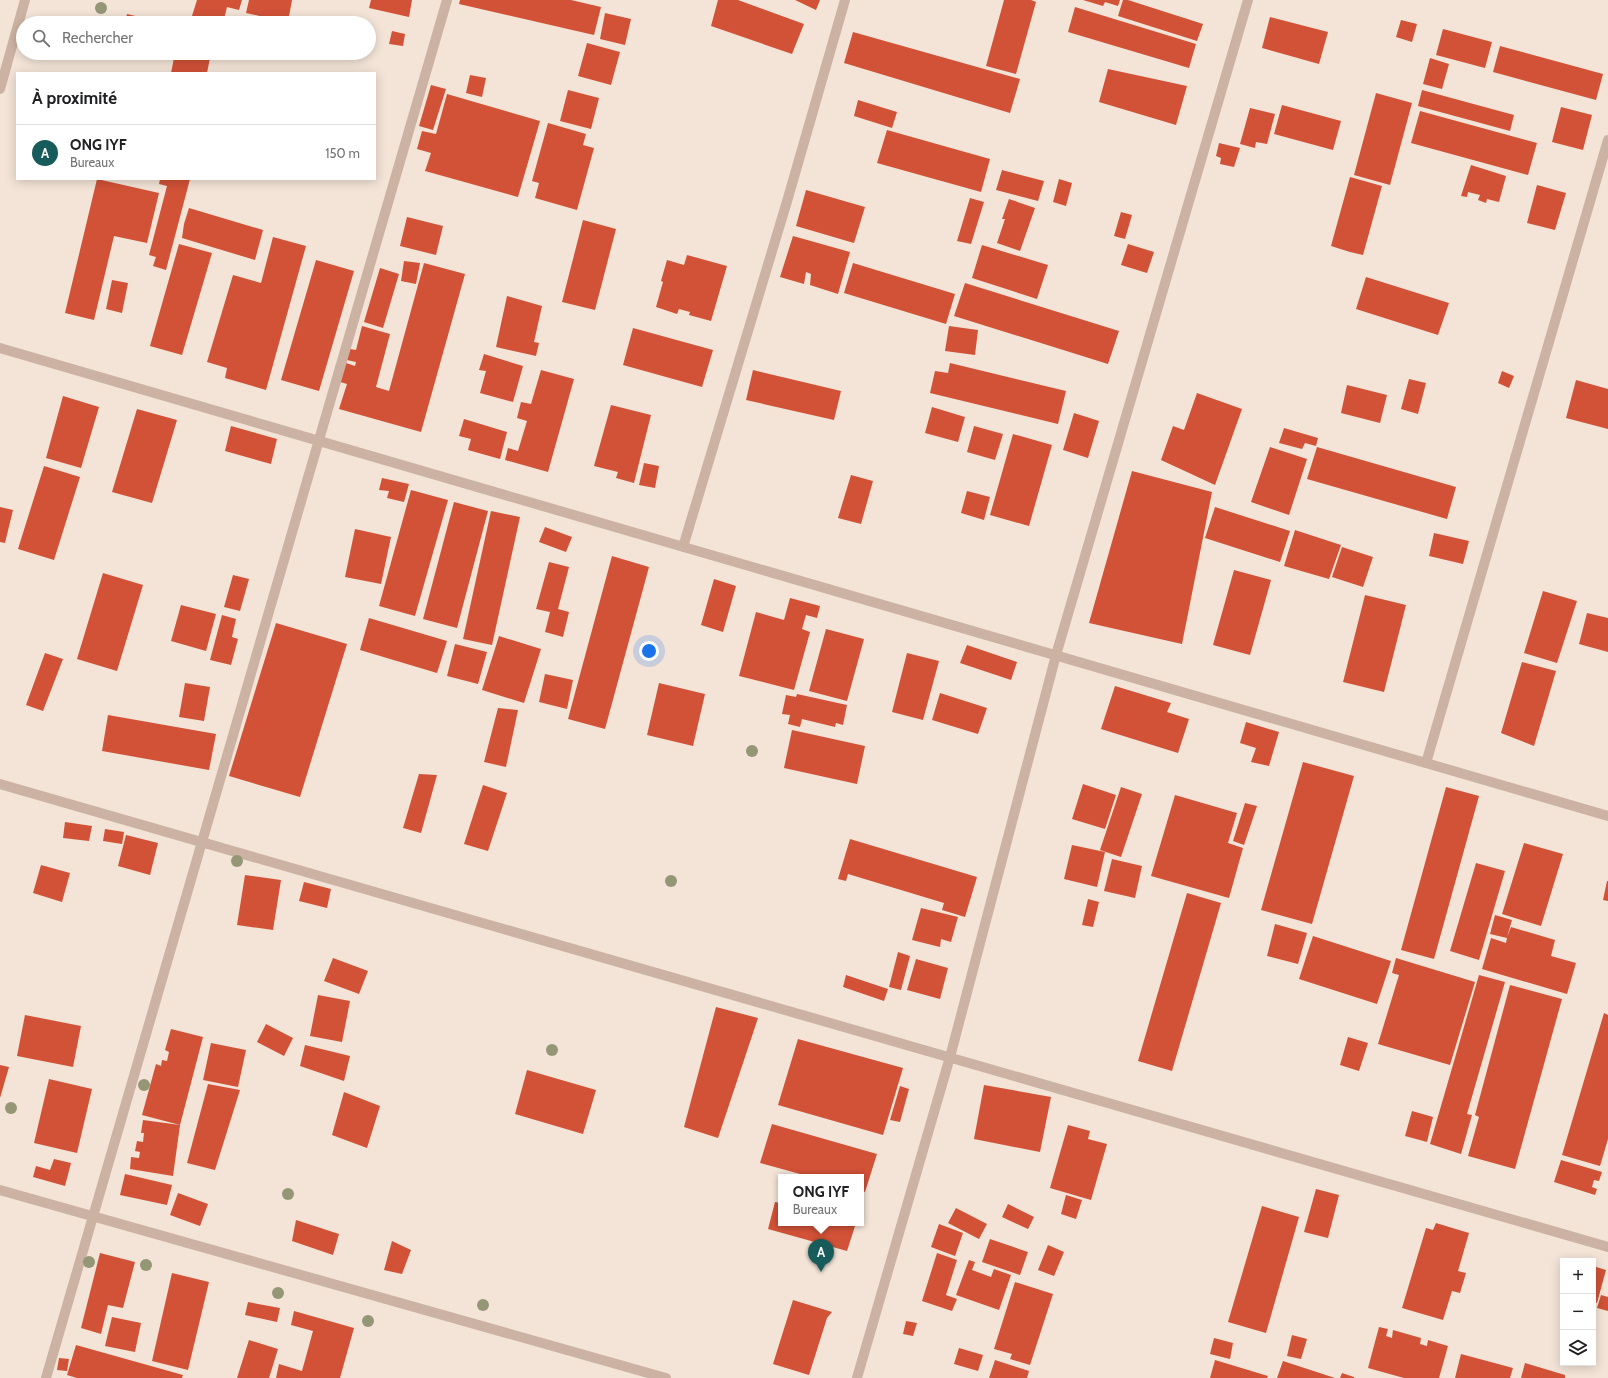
<!DOCTYPE html>
<html lang="fr">
<meta charset="utf-8">
<style>
:root{--surface:#fff;--page:#f2f2f2;--text:#202124;--muted:#757577;--line:#e0e0e0;--accent:#175b5b}
body{margin:0;font-family:Cabin,sans-serif;background:var(--page);color:var(--text)}
.controls{position:absolute;right:12px;bottom:12px;display:grid;overflow:hidden;border-radius:0px;box-shadow:0 2px 10px #0003}
.controls button{width:36px;height:36px;display:grid;place-items:center;padding:0;border:0;border-bottom:1px solid var(--line);background:var(--surface);color:var(--text);font:20px sans-serif}
.you{position:absolute;left:649px;top:651px;width:14px;height:14px;margin:-10px;border:3px solid #fff;border-radius:50%;background:#1a73e8;box-shadow:0 0 0 6px #1a73e833}
.badge{display:grid;place-items:center;width:26px;height:26px;border-radius:50%;background:var(--accent);color:#fff;font-size:13px;font-weight:700}
.pin{position:absolute;translate:-50% -33px;filter:drop-shadow(0 1px 2px #0008)}
.pin::after{content:'';position:absolute;top:21px;width:14px;height:12px;background:inherit;clip-path:polygon(0 0,100% 0,50% 100%)}
.popup{position:absolute;left:778px;top:1174px;width:86px;height:52px;box-sizing:border-box;display:grid;place-content:center;border-radius:0px;background:var(--surface);filter:drop-shadow(0 1px 3px #0005);font-size:13px;white-space:nowrap;color:var(--muted)}
.popup b{font-size:15px;color:var(--text)}
.popup::after{content:'';position:absolute;left:50%;top:100%;margin-left:-8px;border:8px solid transparent;border-top-color:var(--surface)}
.list{margin:0;padding:0;list-style:none}
h2{display:flex;justify-content:space-between;align-items:center;height:52px;margin:0;padding:0 16px;font-size:17px}
h2 small{font-size:13px;font-weight:400;color:var(--muted)}
.list li{display:grid;grid-template-columns:26px 1fr auto;gap:12px;align-items:center;box-sizing:border-box;height:56px;padding:0 16px;border-top:1px solid var(--line)}
.list b{display:block;font-size:15px;white-space:nowrap}
.list p{margin:0;font-size:13px;white-space:nowrap;color:var(--muted)}
.list em{font-size:13px;font-style:normal;color:var(--muted)}
.icon{flex:none;width:22px;height:22px;fill:none;stroke:currentColor;stroke-width:2;stroke-linecap:round;stroke-linejoin:round}
.map{position:relative;flex:none;width:1608px;height:1378px;overflow:hidden}
.search{position:absolute;background:var(--surface);box-shadow:0 2px 10px #0003;left:16px;top:16px;width:360px;height:44px;display:flex;align-items:center;gap:10px;box-sizing:border-box;padding:0 14px;border-radius:22px;color:var(--muted);font-size:15px}
.panel{position:absolute;background:var(--surface);box-shadow:0 2px 10px #0003;left:16px;top:72px;width:360px;height:108px;border-radius:0px}
.map>svg:first-child{display:block}
</style>
<div class="map">
<svg width="1608" height="1378" viewBox="0 0 1608 1378">
<rect width="100%" height="100%" fill="#f3e4d7"/>
<path fill="#d15237" d="M197,0H242L239,10L227,7L223,23H217L192,16Z
M249,0H292L288,22L246,13Z
M371,0H412L409,17L369,8Z
M460,0H571L601,7L594,35L459,4Z
M718,0H738L804,24L792,54L711,26Z
M795,0H820L816,10Z
M1004,0H1031L1036,2L1016,74L986,66Z
M1083,0H1120L1118,6L1105,2L1103,6Z
M1123,0H1128L1203,24L1197,41L1118,16Z
M1075,7L1196,44L1189,68L1068,32Z
M605,13L631,19L625,45L600,39Z
M127,14L161,22V23H125Z
M1270,17L1328,32L1319,64L1262,48Z
M1401,20L1417,24L1412,42L1396,37Z
M1443,29L1492,42L1485,68L1436,55Z
M392,31L405,34L403,46L389,44Z
M853,32L1020,79L1010,113L844,63Z
M587,43L620,52L611,85L578,76Z
M1500,46L1603,74L1596,100L1493,72Z
M175,53H211L207,73H171Z
M1430,58L1449,64L1442,89L1423,84Z
M1108,69L1187,86L1176,125L1099,102Z
M470,75L486,78L482,97L466,93Z
M431,85L446,89L433,130L419,126Z
M568,90L599,98L591,129L560,121Z
M1422,90L1514,115L1510,131L1418,106Z
M1376,93L1412,103L1390,185L1354,175Z
M447,94L540,121L518,197L425,171L431,153L417,149L422,131L436,134Z
M858,100L897,112L892,128L854,116Z
M1282,105L1341,121L1333,150L1274,134Z
M1561,107L1592,115L1583,150L1552,142Z
M1250,108L1275,114L1267,144L1256,142L1255,148L1240,144Z
M1420,111L1537,143L1528,175L1411,143Z
M548,123L586,134L583,145L594,148L577,210L535,198L539,183L532,181Z
M887,130L990,159L981,192L877,163Z
M1219,143L1240,148L1234,167L1220,164L1221,158L1216,156Z
M1471,165L1506,176L1499,202L1487,199L1486,203L1478,200L1480,195L1468,192L1467,197L1461,196Z
M1002,170L1044,181L1038,201L996,190Z
M1350,177L1382,186L1363,255L1350,252L1331,246Z
M97,179L159,193L147,243L114,236L94,320L65,313Z
M160,179H190L166,270L153,266L156,257L149,255L167,186L159,184Z
M1059,179L1072,183L1066,206L1053,202Z
M1537,185L1566,193L1555,230L1527,223Z
M806,190L865,207L854,243L796,226Z
M970,198L984,202L971,244L957,241Z
M1009,199L1035,208L1020,251L997,243L1005,219H1002Z
M189,208L263,230L255,260L182,238L184,224Z
M1121,212L1132,215L1125,239L1114,236Z
M407,217L443,226L436,255L400,246Z
M583,220L616,229L595,310L562,302Z
M793,236L850,252L838,294L810,285L811,274L806,272L804,284L780,277Z
M273,237L306,246L266,390L225,378L227,368L207,362L233,275L261,283Z
M179,244L212,253L182,355L150,346Z
M1128,244L1154,252L1147,273L1121,265Z
M982,245L1048,265L1037,299L972,278Z
M687,255L727,266L711,321L689,315L690,312L679,309L677,314L656,307L663,282L661,281L667,260L684,265Z
M316,260L354,271L319,391L281,380Z
M404,261L420,263L416,284L401,281Z
M424,263L465,274L421,432L339,409L347,384L340,382L346,363L355,366L356,362L347,360L350,349L356,350L362,326L390,334L376,387L389,391Z
M853,263L955,294L946,324L844,293Z
M380,268L399,274L383,328L364,322Z
M1366,277L1449,303L1438,335L1356,309Z
M112,280L128,283L122,313L106,309Z
M965,283L1119,331L1108,364L954,316Z
M507,296L542,306L534,342L539,343L536,356L496,347Z
M949,326L978,330L975,355L945,351Z
M633,328L713,350L702,387L623,365Z
M484,354L523,366L513,402L480,393L486,371L479,370Z
M950,363L1066,391L1058,424L930,393L935,371L948,373Z
M541,370L574,379L548,472L505,460L508,448L518,451L527,421L517,418L521,402L531,404Z
M753,370L841,391L834,420L746,400Z
M1502,371L1514,376L1509,388L1498,383Z
M1409,379L1426,383L1418,414L1401,409Z
M1576,380L1608,389V429L1566,418Z
M1347,385L1387,395L1380,423L1341,413Z
M1197,393L1242,409L1215,485L1161,460L1173,426L1184,430Z
M63,396L99,407L81,468L46,458Z
M611,405L651,415L634,483L616,478L618,472L594,466Z
M932,407L965,417L958,442L925,433Z
M137,409L177,420L152,503L112,492Z
M1074,413L1099,421L1088,458L1063,450Z
M464,419L507,432L500,459L468,450L471,439L459,436Z
M231,426L277,439L271,464L225,451Z
M974,426L1003,434L995,460L967,452Z
M1284,428L1318,438L1316,446L1305,443L1302,449L1279,443Z
M1013,434L1052,445L1029,526L990,515Z
M1270,447L1307,459L1289,515L1251,502Z
M1317,447L1456,487L1447,519L1307,479Z
M644,463L659,466L655,488L639,485Z
M44,466L80,477L54,560L18,549Z
M1132,471L1212,492L1182,644L1089,623Z
M851,475L873,481L861,524L838,518Z
M382,478L409,484L404,502L387,498L389,491L379,490Z
M411,490L448,500L415,616L379,606Z
M967,491L990,497L984,520L961,513Z
M454,502L488,511L457,628L423,619Z
M0,507L13,510L5,543L0,542Z
M1215,507L1290,531L1280,562L1205,538Z
M491,511L520,517L492,645L463,639Z
M545,527L572,537L566,552L539,542Z
M355,529L391,537L381,584L345,577Z
M1295,530L1341,545L1329,579L1284,566Z
M1434,533L1469,541L1463,564L1429,556Z
M1342,547L1373,557L1363,587L1332,577Z
M612,556L649,567L605,729L568,719Z
M549,562L569,567L558,609L569,612L563,637L545,632L550,612L536,609Z
M1234,570L1271,580L1250,655L1213,645Z
M103,573L143,585L117,671L77,659Z
M233,575L249,579L240,611L224,607Z
M714,579L736,586L723,632L701,625Z
M1543,591L1577,601L1557,663L1524,653Z
M1365,595L1406,605L1384,692L1343,682Z
M790,598L820,606L817,618L806,615L802,629L810,632L794,690L739,676L756,612L784,620Z
M181,605L216,614L206,651L171,641Z
M1587,613L1608,618V652L1579,644Z
M222,615L236,619L232,637L238,639L231,665L210,660Z
M369,618L447,641L437,673L360,650Z
M276,623L347,644L300,797L229,776Z
M826,629L864,639L847,701L809,691Z
M499,636L541,649L524,703L482,690Z
M455,644L487,652L478,684L447,676Z
M967,645L1017,662L1011,680L960,663Z
M45,653L63,659L43,711L26,705Z
M907,653L939,661L923,720L892,712Z
M1522,662L1556,671L1534,746L1501,733Z
M545,674L573,680L567,709L539,702Z
M185,683L210,687L204,721L179,717Z
M659,683L705,694L693,746L647,735Z
M1115,686L1171,703L1167,712L1189,719L1178,753L1101,729Z
M940,693L987,708L978,734L932,720Z
M797,694L847,705L843,725L836,723L835,727L802,719L800,727L788,724L790,715L782,714L786,695L796,697Z
M498,708L518,710L506,767L484,762Z
M108,715L216,734L209,770L102,751Z
M1246,722L1279,732L1269,766L1251,762L1256,748L1240,743Z
M792,730L865,746L857,784L784,768Z
M1303,762L1354,776L1312,924L1261,910Z
M419,774L437,775L421,833L403,828Z
M1083,784L1116,795L1105,829L1072,819Z
M483,785L507,793L488,851L464,844Z
M1121,787L1142,794L1121,857L1100,850Z
M1446,787L1479,796L1434,959L1401,950Z
M1175,795L1237,813L1228,843L1243,848L1229,898L1151,876Z
M1245,803L1257,806L1244,845L1233,841Z
M65,822L92,826L89,841L63,838Z
M105,829L124,832L122,844L103,841Z
M126,835L158,843L150,875L118,866Z
M850,839L977,877L965,917L942,910L944,903L848,874L846,881L838,879Z
M1524,843L1563,854L1541,926L1502,914Z
M1072,845L1105,852L1097,887L1064,879Z
M1112,859L1142,866L1135,898L1104,891Z
M1476,863L1505,871L1479,960L1450,951Z
M41,865L70,873L62,902L33,893Z
M245,875L281,880L273,930L237,925Z
M1607,881H1608V901L1603,900Z
M304,882L331,889L327,908L299,901Z
M1187,893L1221,903L1172,1071L1138,1061Z
M1088,899L1099,902L1093,927L1082,925Z
M921,908L958,917L951,942L941,939L940,947L912,940Z
M1495,915L1512,920L1507,937L1511,927L1555,940L1551,956L1576,963L1567,994L1482,969L1491,938L1506,943L1507,938L1490,934Z
M1275,924L1307,933L1298,964L1267,956Z
M1313,936L1391,961L1377,1004L1299,979Z
M898,952L910,956L901,990L889,987Z
M333,958L368,971L359,994L324,981Z
M1396,958L1475,982L1450,1065L1378,1044L1399,975L1392,973Z
M916,959L948,968L940,999L907,990Z
M846,975L888,989L884,1001L843,987Z
M1479,975L1505,982L1467,1114L1472,1115L1461,1154L1430,1144Z
M1510,985L1562,999L1515,1169L1468,1156L1479,1117L1475,1115Z
M318,995L350,1001L342,1042L310,1036Z
M716,1007L758,1018L718,1138L684,1127Z
M1604,1013L1608,1015V1139L1600,1166L1562,1155Z
M25,1015L81,1026L73,1067L17,1056Z
M266,1024L293,1038L284,1056L257,1042Z
M171,1029L203,1037L180,1125L142,1115L156,1064L161,1066L162,1060L167,1061L169,1052L165,1050Z
M1348,1037L1368,1043L1359,1071L1340,1065Z
M798,1039L903,1068L883,1135L778,1105Z
M211,1043L246,1050L238,1087L203,1080Z
M305,1045L350,1056L344,1081L300,1066Z
M0,1065L9,1067L0,1098Z
M527,1070L596,1090L583,1134L515,1114Z
M49,1079L92,1089L77,1153L34,1143Z
M208,1084L240,1090L215,1170L187,1163Z
M984,1085L1051,1097L1040,1152L974,1139Z
M900,1086L909,1089L900,1122L890,1120Z
M344,1092L380,1106L367,1148L332,1135Z
M1412,1111L1433,1117L1427,1142L1405,1136Z
M143,1120L180,1125L173,1176L130,1169L131,1157L139,1158L140,1152L135,1151L137,1141L143,1142L144,1133H141Z
M772,1124L877,1154L865,1192L861,1191V1177H811L760,1163Z
M1068,1125L1090,1131L1088,1139L1107,1144L1091,1200L1050,1188Z
M54,1159L71,1163L65,1186L33,1177L36,1166L50,1170Z
M1561,1160L1602,1172L1599,1181L1594,1180L1592,1187L1597,1189L1595,1195L1554,1182Z
M125,1174L172,1185L167,1205L120,1195Z
M1316,1189L1339,1195L1328,1238L1304,1232Z
M178,1193L208,1204L200,1226L170,1215Z
M1066,1195L1082,1200L1076,1219L1061,1214Z
M775,1202L781,1203V1223H856L847,1251L768,1229Z
M1008,1204L1034,1217L1028,1229L1002,1217Z
M1262,1206L1299,1217L1266,1333L1228,1322Z
M956,1208L987,1224L979,1239L948,1223Z
M296,1220L339,1234L333,1255L292,1241Z
M1436,1223L1469,1233L1458,1271L1466,1273L1460,1293L1452,1291L1443,1320L1402,1308L1426,1228L1433,1230Z
M939,1224L963,1233L955,1256L931,1247Z
M990,1239L1028,1252L1020,1275L982,1262Z
M392,1241L411,1250L402,1274L384,1270Z
M1048,1245L1064,1252L1054,1276L1038,1270Z
M100,1253L135,1262L123,1308L108,1305L101,1334L81,1328Z
M937,1253L957,1260L946,1295L957,1299L952,1311L922,1301Z
M969,1260L975,1262L972,1270L991,1277L994,1269L1011,1275L999,1310L956,1295Z
M1593,1266L1606,1270L1597,1303L1593,1302Z
M172,1273L209,1282L188,1370L152,1361Z
M1015,1282L1053,1294L1030,1365L1010,1359L1012,1354L994,1349Z
M1601,1295L1608,1297V1311L1597,1308Z
M793,1300L832,1312L827,1318L809,1375L773,1364Z
M248,1302L280,1308L277,1322L245,1315Z
M294,1311L354,1328L340,1378H276L279,1364L302,1371L313,1331L291,1325Z
M112,1317L141,1323L135,1352L105,1346Z
M906,1321L917,1323L913,1336L903,1334Z
M1379,1327L1388,1329L1386,1336L1392,1338L1393,1330L1421,1338L1420,1344L1427,1346L1428,1340L1448,1346L1439,1378H1404L1368,1368Z
M1292,1335L1307,1339L1301,1359L1287,1356Z
M1214,1338L1233,1343L1230,1359L1210,1354Z
M249,1340L278,1349L269,1378H237Z
M76,1345L183,1375L182,1378H77L67,1375Z
M959,1348L983,1355L978,1371L954,1364Z
M1461,1354L1513,1368L1510,1378H1455Z
M59,1358L69,1359L67,1371L57,1370Z
M995,1360L1029,1371L1027,1378H989Z
M1215,1360L1268,1376L1267,1378H1210Z
M1283,1361L1335,1378H1277Z
M1525,1363L1565,1375V1378H1521Z
M1342,1373L1354,1377V1378H1340Z"/>
<g fill="none" stroke-linecap="round" stroke-linejoin="round">
<path stroke="#ccb2a2" stroke-width="10" d="M0,89L25,0
M0,348L1608,816
M683,547L788,198L845,0
M1426,763L1608,140
M0,784L1608,1247
M0,1190L666,1378
M46,1378L447,0
M857,1378L950,1057L1056,655L1248,0"/>
</g>
<g fill="#959676">
<circle cx="101" cy="8" r="6"/>
<circle cx="752" cy="751" r="6"/>
<circle cx="237" cy="861" r="6"/>
<circle cx="671" cy="881" r="6"/>
<circle cx="552" cy="1050" r="6"/>
<circle cx="144" cy="1085" r="6"/>
<circle cx="11" cy="1108" r="6"/>
<circle cx="288" cy="1194" r="6"/>
<circle cx="89" cy="1262" r="6"/>
<circle cx="146" cy="1265" r="6"/>
<circle cx="278" cy="1293" r="6"/>
<circle cx="483" cy="1305" r="6"/>
<circle cx="368" cy="1321" r="6"/>
</g>
</svg>
<div class="controls">
<button>+</button>
<button>−</button>
<button><svg class="icon" aria-label="layers" viewBox="0 0 24 24"><path d="M12 4l9 5-9 5-9-5zM3 14l9 5 9-5"/></svg></button>
</div>
<div class="you"></div>
<div class="pin badge" style="left:821px;top:1272px">A</div>
<div class="popup"><b>ONG IYF</b>Bureaux</div>
<div class="search"><svg class="icon" aria-label="search" viewBox="0 0 24 24"><circle cx="10" cy="10" r="6"/><path d="M15 15l6 6"/></svg>Rechercher</div>
<section class="panel">
<h2>À proximité<small></small></h2>
<ul class="list">
<li><span class="badge">A</span><div><b>ONG IYF</b><p>Bureaux</p></div><em>150 m</em></li>
</ul>
</section>
</div>
